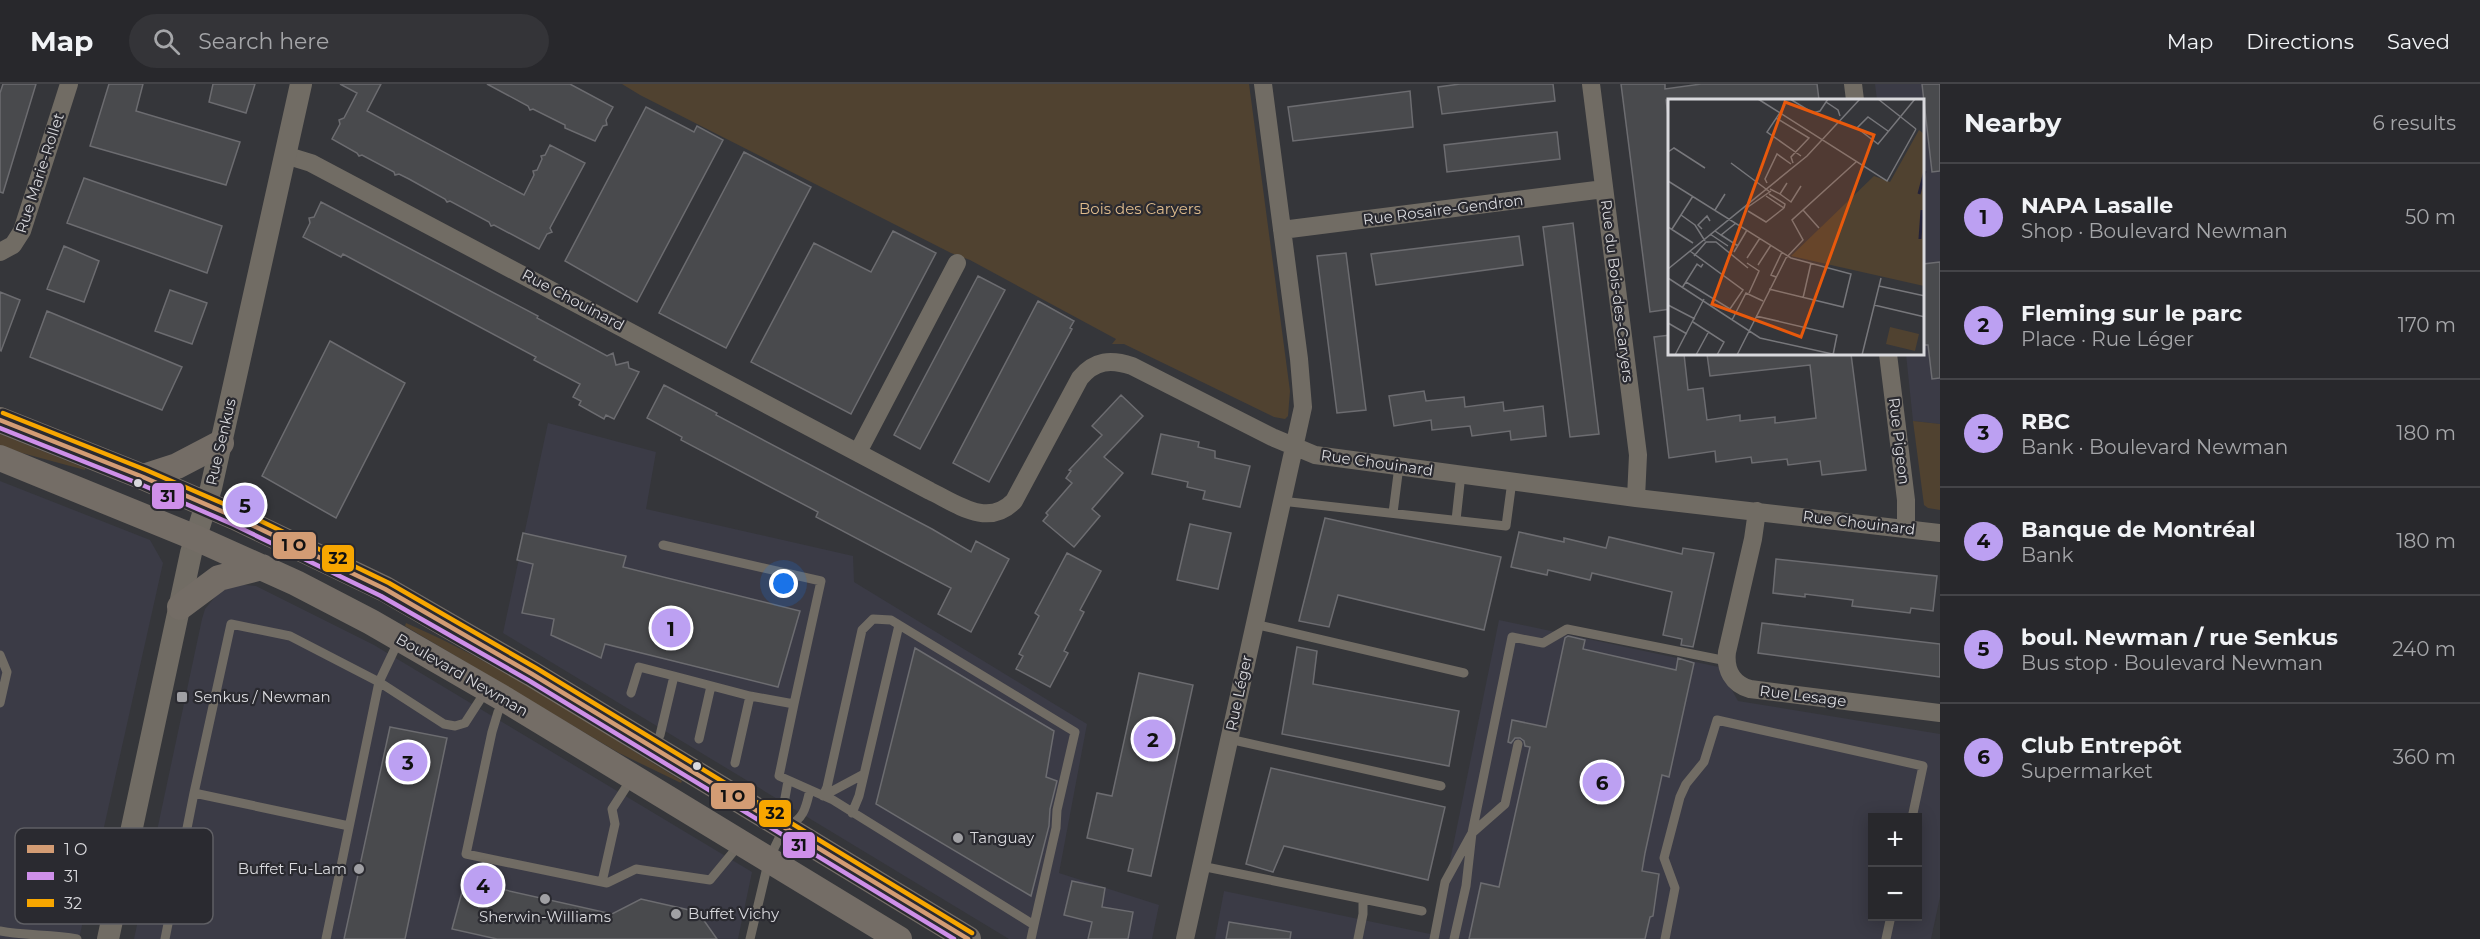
<!DOCTYPE html>
<meta charset="utf-8">
<style>
:root{--surface:#28282c;--page:#343438;--text:#f1f3f6;--muted:#a5a6a9;--line:#444448;--accent:#bca0f2}
body{margin:0;font-family:Montserrat,sans-serif;background:var(--page);color:var(--text)}
.controls{position:absolute;right:18px;bottom:18px;display:grid;overflow:hidden;border-radius:0px;box-shadow:0 3px 15px #0003}
.controls button{width:54px;height:54px;display:grid;place-items:center;padding:0;border:0;border-bottom:2px solid var(--line);background:var(--surface);color:var(--text);font:30px sans-serif}
.you{position:absolute;left:784px;top:500px;width:21px;height:21px;margin:-15px;border:4px solid #fff;border-radius:50%;background:#1a73e8;box-shadow:0 0 0 9px #1a73e833}
.badge{display:grid;place-items:center;width:39px;height:39px;border-radius:50%;background:var(--accent);color:#111;font-size:20px;font-weight:700}
.pin{position:absolute;translate:-50% -50%;border:3px solid #fff;box-shadow:0 2px 6px #0006}
.list{margin:0;padding:0;list-style:none}
h2{display:flex;justify-content:space-between;align-items:center;height:78px;margin:0;padding:0 24px;font-size:26px}
h2 small{font-size:20px;font-weight:400;color:var(--muted)}
.list li{display:grid;grid-template-columns:39px 1fr auto;gap:18px;align-items:center;box-sizing:border-box;height:108px;padding:0 24px;border-top:2px solid var(--line)}
.list b{display:block;font-size:22px;white-space:nowrap}
.list p{margin:0;font-size:20px;white-space:nowrap;color:var(--muted)}
.list em{font-size:20px;font-style:normal;color:var(--muted)}
.icon{flex:none;width:33px;height:33px;fill:none;stroke:currentColor;stroke-width:2;stroke-linecap:round;stroke-linejoin:round}
.map{position:relative;flex:none;width:1940px;height:855px;overflow:hidden}
header{display:flex;align-items:center;gap:36px;box-sizing:border-box;height:84px;padding:0 30px;background:var(--surface);border-bottom:2px solid var(--line)}
header strong{font-size:28px}
nav{display:flex;gap:33px;margin-inline-start:auto;font-size:21px}
.search{width:420px;height:54px;background:var(--page);display:flex;align-items:center;gap:15px;box-sizing:border-box;padding:0 21px;border-radius:33px;color:var(--muted);font-size:22px}
main{display:flex}
aside{flex:1;background:var(--surface)}
.map>svg:first-child{display:block}
</style>
<header>
<strong>Map</strong>
<div class="search"><svg class="icon" aria-label="search" viewBox="0 0 24 24"><circle cx="10" cy="10" r="6"/><path d="M15 15l6 6"/></svg>Search here</div>
<nav><a>Map</a><a>Directions</a><a>Saved</a></nav>
</header>
<main>
<div class="map">
<svg width="1940" height="855" viewBox="0 0 1940 855">
<rect width="100%" height="100%" fill="#35363a"/>
<path fill="#3b3b46" fill-rule="evenodd" d="M1875,0H1940V340L1913,337L1906,270H1924V16H1877Z
M548,339L656,368L646,425L853,472L854,498L1087,640L1059,789L1159,821L1152,855H1009L503,549Z
M0,397L150,456L163,479L79,855H0Z
M236,500L256,502L374,561L752,788L738,855H134L202,535L205,525L220,507Z
M1499,536L1719,583L1738,617L1940,650V813L1931,855H1215L1224,807L1435,851ZM1872,734H1918V832H1872Z"/>
<path fill="#504230" d="M622,0H1249L1290,307L1288,332L1285,335L1274,333L1124,260H1112L1116,255L970,176L951,169L640,11Z
M1913,337L1940,340V426L1928,424L1924,421Z
M0,350L85,384V386L22,369L0,361Z
M406,539C503,581 592,642 682,697L681,699L619,669L405,542Z"/>
<path fill="#494a4d" stroke="#6c6c70" stroke-width="1.5" d="M3,0H36L3,109L0,108V9Z
M109,0H143L136,27L240,58L226,101L90,62Z
M213,0H255L246,29L209,18Z
M340,0H381L367,27L524,111L534,91L533,87L537,86L542,75L541,72L545,71L550,61L585,79L550,144L552,148L547,150L539,165L494,141L491,142L489,138L450,117L447,118L445,115L409,95L399,90L395,91L394,88L362,71L359,72L357,69L332,55L340,40L339,36L344,34L357,9Z
M487,0H570L613,23L606,36L607,41L603,42L595,57L565,44V41L533,25L530,26L528,22Z
M1460,0H1553L1555,17L1442,30L1438,3Z
M1621,0H1665V5L1701,0H1817L1819,16H1666L1670,47V225L1650,228Z
M1922,0H1940V87L1932,88Z
M1410,7L1413,43L1293,57L1288,23Z
M646,23L694,48L697,42L723,56L637,218L565,177Z
M1557,48L1560,75L1447,88L1444,61Z
M744,68L811,103L726,264L659,229Z
M84,94L222,142L207,189L67,139Z
M321,118L538,232L537,234L607,272L613,269L616,281L628,278L629,284L639,288L614,335L606,331L604,335L579,321L581,317L573,313L580,300L534,276L536,273L343,170L341,173L303,153L310,139L309,134L314,133Z
M1573,139L1599,350L1570,353L1543,143Z
M893,147L936,169L851,330L751,278L814,159L871,188Z
M1519,152L1523,181L1376,201L1371,170Z
M64,162L99,177L84,218L47,205Z
M1346,169L1366,326L1337,329L1317,172Z
M1940,178V294L1932,295L1928,261H1923V180Z
M978,192L1005,206L920,365L894,351Z
M170,206L207,219L192,260L155,247Z
M0,208L20,216L1,267L0,266Z
M1038,217L1074,237L1070,244L1072,245L989,398L953,379Z
M47,227L182,283L162,326L30,273Z
M1670,251V270H1684L1688,306L1703,304L1707,336L1740,331V337L1775,333V339L1816,334L1810,281L1710,292L1707,270H1851L1866,386L1822,391L1820,377L1788,381L1787,375L1752,379L1751,373L1716,378L1715,367L1669,374L1654,253Z
M330,257L405,299L336,434L262,392Z
M664,301L717,329L716,331L932,445L971,468L976,457L1009,475L971,548L938,530L951,504L816,433L818,428L681,356L682,353L647,334Z
M1424,307L1426,317L1464,313L1465,323L1503,318L1504,327L1543,322L1546,352L1511,356L1510,347L1472,352L1470,342L1432,346L1431,336L1394,342L1389,312Z
M1121,311L1143,332L1104,373L1123,389L1092,425L1100,432L1074,463L1043,437L1048,431L1046,429L1072,399L1066,394L1071,387L1069,386L1102,351L1092,342Z
M1161,350L1199,358L1198,363L1215,367V374L1250,382L1240,423L1203,415L1205,407L1187,403L1188,398L1152,390Z
M1325,434L1501,473L1484,546L1338,511L1329,543L1299,537Z
M1190,440L1231,449L1218,505L1177,496Z
M1519,448L1564,458V454L1606,464L1609,453L1682,470L1683,464L1714,469L1693,563L1681,561L1682,555L1663,551L1672,508L1592,489L1590,496L1548,486L1547,491L1511,483Z
M523,449L626,472L623,483L800,527L778,603L605,560L601,574L551,551L554,535L522,529L533,480L517,476Z
M1067,469L1101,487L1080,526L1084,528L1064,567L1068,569L1050,603L1016,585L1023,572L1019,570L1039,532L1035,529Z
M1776,475L1937,492L1933,527L1911,524L1910,529L1886,526L1852,522L1853,516L1805,510V513L1773,509Z
M1762,539L1940,560V593L1758,569Z
M1568,552L1585,556L1583,565L1676,586L1678,574L1694,579L1669,693L1662,691L1645,769L1642,787L1659,790L1653,832L1650,833L1645,855H1469L1481,799L1499,803L1530,663L1525,662L1524,657L1520,654H1515L1511,659L1508,658L1512,636L1546,643L1565,554Z
M1297,563L1317,567L1313,600L1459,627L1449,682L1282,650Z
M915,564L1054,647L1046,693L1057,697L1050,725L1049,742L1031,812L876,720Z
M1139,589L1193,601L1151,792L1128,787L1133,765L1087,754L1097,709L1112,712Z
M390,643L447,654L405,855H344Z
M1271,684L1445,723L1428,796L1284,762L1273,788L1246,780Z
M465,797L612,830L641,815L698,828L717,855H497L452,845Z
M1072,797L1105,804L1102,823L1133,828L1128,855H1088L1092,838L1064,831Z
M1229,838L1291,848L1290,855H1226Z"/>
<g fill="none" stroke-linecap="round" stroke-linejoin="round">
<path stroke="#716c64" stroke-width="9" d="M1281,417L1506,442L1512,397
M1393,429L1399,382
M1456,436L1461,390
M663,461L821,497L794,620
M1254,540L1464,589
M0,571L7,588L0,619
M674,592L750,612L794,620L779,692L833,716L1034,841L1031,855
M631,609L639,583L674,592L660,651L655,662
M504,618L498,628L492,648L466,770L607,799L636,785L710,796L739,761
M699,655L711,602
M1229,655L1441,702
M735,679L750,612
M194,709L349,742
M823,712L827,703L862,546L873,535L891,536L1075,648L1057,726L1056,744L1034,841
M823,712L864,690
M852,729L859,712L899,541
M788,742C805,734 806,722 810,706
M1201,782L1422,827
M602,798L615,740L612,725L632,694
M0,847C26,852 52,850 77,855
M165,855L194,709L231,540L290,552L379,598L444,640L455,642L465,639L487,605
M326,855L379,598L399,556
M750,855L769,775L784,744L783,725L788,697
M1358,855L1363,830V816
M1434,855L1445,798L1472,749L1505,720L1518,660
M1454,855L1466,802L1472,749L1512,553L1543,559L1567,545L1727,577
M1665,855L1675,804L1664,774L1680,713L1686,700L1704,678L1717,636L1923,682L1912,734
M1886,855L1891,832"/>
<path stroke="#716c64" stroke-width="18" d="M1591,0L1638,371L1636,414
M1853,0L1855,16
M285,71L311,79L930,407C957,420 988,444 1014,417L1080,294C1095,276 1111,275 1132,282L1272,353L1315,371L1636,414L1940,449
M1282,146L1604,105
M0,168L13,161L22,147L69,0
M1888,270L1906,416V444
M858,368L957,179
M1757,427L1753,455L1727,568C1725,585 1732,600 1750,605L1940,629
M1185,855L1303,323L1299,275L1263,0"/>
<path stroke="#716c64" stroke-width="22" d="M108,855L191,469L211,404L301,0"/>
<path stroke="#746d66" stroke-width="26" d="M0,336L143,393L235,433L385,505L532,590L968,855
M0,374L196,454L296,499L371,538L506,616L899,855
M143,393L177,382L221,359
M180,523L219,494L262,483"/>
<g stroke="#2a2a30" stroke-width="9">
<path id="bus-1" d="M0,336L143,393L235,433L385,505L532,590L968,855"/>
</g>
<g stroke="#2a2a30" stroke-width="9">
<path id="bus-2" d="M0,344L140,400L232,440L381,512L528,596L954,855"/>
</g>
<g stroke="#2a2a30" stroke-width="9">
<path id="bus-3" d="M3,329L146,386L238,426L389,499L536,584L972,849"/>
</g>
<use href="#bus-1" stroke="#d39c74" stroke-width="4.5"/>
<use href="#bus-2" stroke="#ce8fe9" stroke-width="4.5"/>
<use href="#bus-3" stroke="#f7a600" stroke-width="4.5"/>
</g>
<g fill="#d9d9dd" stroke="#2a2a30" stroke-width="2">
<circle cx="138" cy="399" r="5"/>
<circle cx="697" cy="682" r="5"/>
</g>
<g fill="#a0a0a4" stroke="#2a2a30" stroke-width="2">
<rect x="176" y="607" width="12" height="12" rx="3"/>
<circle cx="958" cy="754" r="6"/>
<circle cx="359" cy="785" r="6"/>
<circle cx="545" cy="815" r="6"/>
<circle cx="676" cy="830" r="6"/>
</g>
<g text-anchor="middle" stroke-width="4.5" stroke-linejoin="round" paint-order="stroke">
<g font-size="15" fill="#d9d9dd" stroke="#2a2a30">
<text transform="translate(40 89) rotate(-72)" y="5">Rue Marie-Rollet</text>
<text transform="translate(1443 126) rotate(-7)" y="5">Rue Rosaire-Gendron</text>
<text transform="translate(1617 207) rotate(83)" y="5">Rue du Bois-des-Caryers</text>
<text transform="translate(573 216) rotate(28)" y="5">Rue Chouinard</text>
<text transform="translate(1899 357) rotate(83)" y="5">Rue Pigeon</text>
<text transform="translate(221 358) rotate(-77)" y="5">Rue Senkus</text>
<text transform="translate(1377 379) rotate(8)" y="5">Rue Chouinard</text>
<text transform="translate(1859 439) rotate(7)" y="5">Rue Chouinard</text>
<text transform="translate(462 591) rotate(30)" y="5">Boulevard Newman</text>
<text transform="translate(1239 609) rotate(-78)" y="5">Rue Léger</text>
<text transform="translate(1803 612) rotate(7)" y="5">Rue Lesage</text>
</g>
<g font-size="15" fill="#dfbc8d" stroke="#2a2a30">
<text x="1140" y="130">Bois des Caryers</text>
</g>
<g font-size="15" fill="#d9d9dd" stroke="#2a2a30" text-anchor="start">
<text x="194" y="618">Senkus / Newman</text>
<text x="970" y="759">Tanguay</text>
<text x="347" y="790" text-anchor="end">Buffet Fu-Lam</text>
<text x="688" y="835">Buffet Vichy</text>
<text x="545" y="838" text-anchor="middle">Sherwin-Williams</text>
</g>
</g>
<g transform="translate(1668 15)">
<rect width="256" height="256" fill="#35363a"/>
<path d="M251,31L256,35V187L123,157L206,77L222,83ZM222,228L251,235L247,252L218,245Z" fill="#504230"/>
<path fill="none" stroke="#242238" stroke-width="3" d="M251,95L257,72M252,140L254,111"/>
<path fill="none" stroke="#77777b" stroke-width="1.5" d="M90,0L219,82L248,30M122,0L145,14L152,12L160,0M210,0L248,30M158,3L170,11L172,17M117,6L99,33L133,57M108,19L141,39L123,58L125,64M220,32L200,18L189,29L210,45L247,0M0,53L6,49L37,69M63,64L102,93M0,82L123,159L183,175L175,208L101,190M99,84L97,80L109,55L123,65M102,90L112,95L119,84M101,95L117,105L116,109M112,95L123,103L133,87M98,97L116,109M77,110L103,92M47,111L57,95M135,111L151,129M80,112L98,123L116,109M13,116L27,126L37,142M0,128L25,144M4,130L25,97M34,130L30,126L39,117L42,122M47,132L53,136L68,124M42,135L60,147M53,136L70,147M66,153L79,131M26,157L38,143H48L80,169M79,159L92,139M79,164L91,172L81,194M90,166L103,146M0,170L139,57L192,0M108,178L103,176L114,153M0,179L92,239L169,256M18,183L62,210L75,191L22,152M211,187L257,197M14,189L29,165L33,168L35,165M135,199L143,164M0,206L27,220M206,206L257,218M88,217L169,236L165,256M64,221L78,194L95,202M25,223L56,243L49,256M0,224L19,235M7,256L36,200M28,256L41,232M69,256L118,159L135,141L124,121L188,63M194,256L213,179"/>
<path fill="#e8590c" fill-opacity="0.15" stroke="#e8590c" stroke-width="3" d="M117,3L206,36L133,238L44,205Z"/>
<rect width="256" height="256" fill="none" stroke="#d9d9dd" stroke-width="3"/>
</g>
<rect x="15" y="744" width="198" height="96" rx="9" fill="#2a2a30" stroke="#5f5f64" stroke-width="1.5"/>
<rect x="27" y="761" width="27" height="8" fill="#d39c74"/>
<rect x="27" y="788" width="27" height="8" fill="#ce8fe9"/>
<rect x="27" y="815" width="27" height="8" fill="#f7a600"/>
<g font-size="16" fill="#d9d9dd">
<text x="64" y="771">1 O</text>
<text x="64" y="798">31</text>
<text x="64" y="825">32</text>
</g>
<g stroke="#2a2a30" stroke-width="2">
<rect x="151" y="398" width="34" height="28" rx="6" fill="#ce8fe9"/>
<rect x="272" y="447" width="45" height="29" rx="6" fill="#d39c74"/>
<rect x="321" y="460" width="34" height="29" rx="6" fill="#f7a600"/>
<rect x="710" y="698" width="46" height="28" rx="6" fill="#d39c74"/>
<rect x="758" y="715" width="34" height="29" rx="6" fill="#f7a600"/>
<rect x="782" y="747" width="34" height="28" rx="6" fill="#ce8fe9"/>
</g>
<g font-size="16" text-anchor="middle" font-weight="bold" fill="#111">
<text x="168" y="418">31</text>
<text x="294" y="467">1 O</text>
<text x="338" y="480">32</text>
<text x="733" y="718">1 O</text>
<text x="775" y="735">32</text>
<text x="799" y="767">31</text>
</g>
</svg>
<div class="controls">
<button>+</button>
<button>−</button>
</div>
<div class="you"></div>
<div class="pin badge" style="left:671px;top:544px">1</div>
<div class="pin badge" style="left:1153px;top:655px">2</div>
<div class="pin badge" style="left:408px;top:678px">3</div>
<div class="pin badge" style="left:483px;top:801px">4</div>
<div class="pin badge" style="left:245px;top:421px">5</div>
<div class="pin badge" style="left:1602px;top:698px">6</div>
</div>
<aside>
<h2>Nearby<small>6 results</small></h2>
<ul class="list">
<li><span class="badge">1</span><div><b>NAPA Lasalle</b><p>Shop · Boulevard Newman</p></div><em>50 m</em></li>
<li><span class="badge">2</span><div><b>Fleming sur le parc</b><p>Place · Rue Léger</p></div><em>170 m</em></li>
<li><span class="badge">3</span><div><b>RBC</b><p>Bank · Boulevard Newman</p></div><em>180 m</em></li>
<li><span class="badge">4</span><div><b>Banque de Montréal</b><p>Bank</p></div><em>180 m</em></li>
<li><span class="badge">5</span><div><b>boul. Newman / rue Senkus</b><p>Bus stop · Boulevard Newman</p></div><em>240 m</em></li>
<li><span class="badge">6</span><div><b>Club Entrepôt</b><p>Supermarket</p></div><em>360 m</em></li>
</ul>
</aside>
</main>
